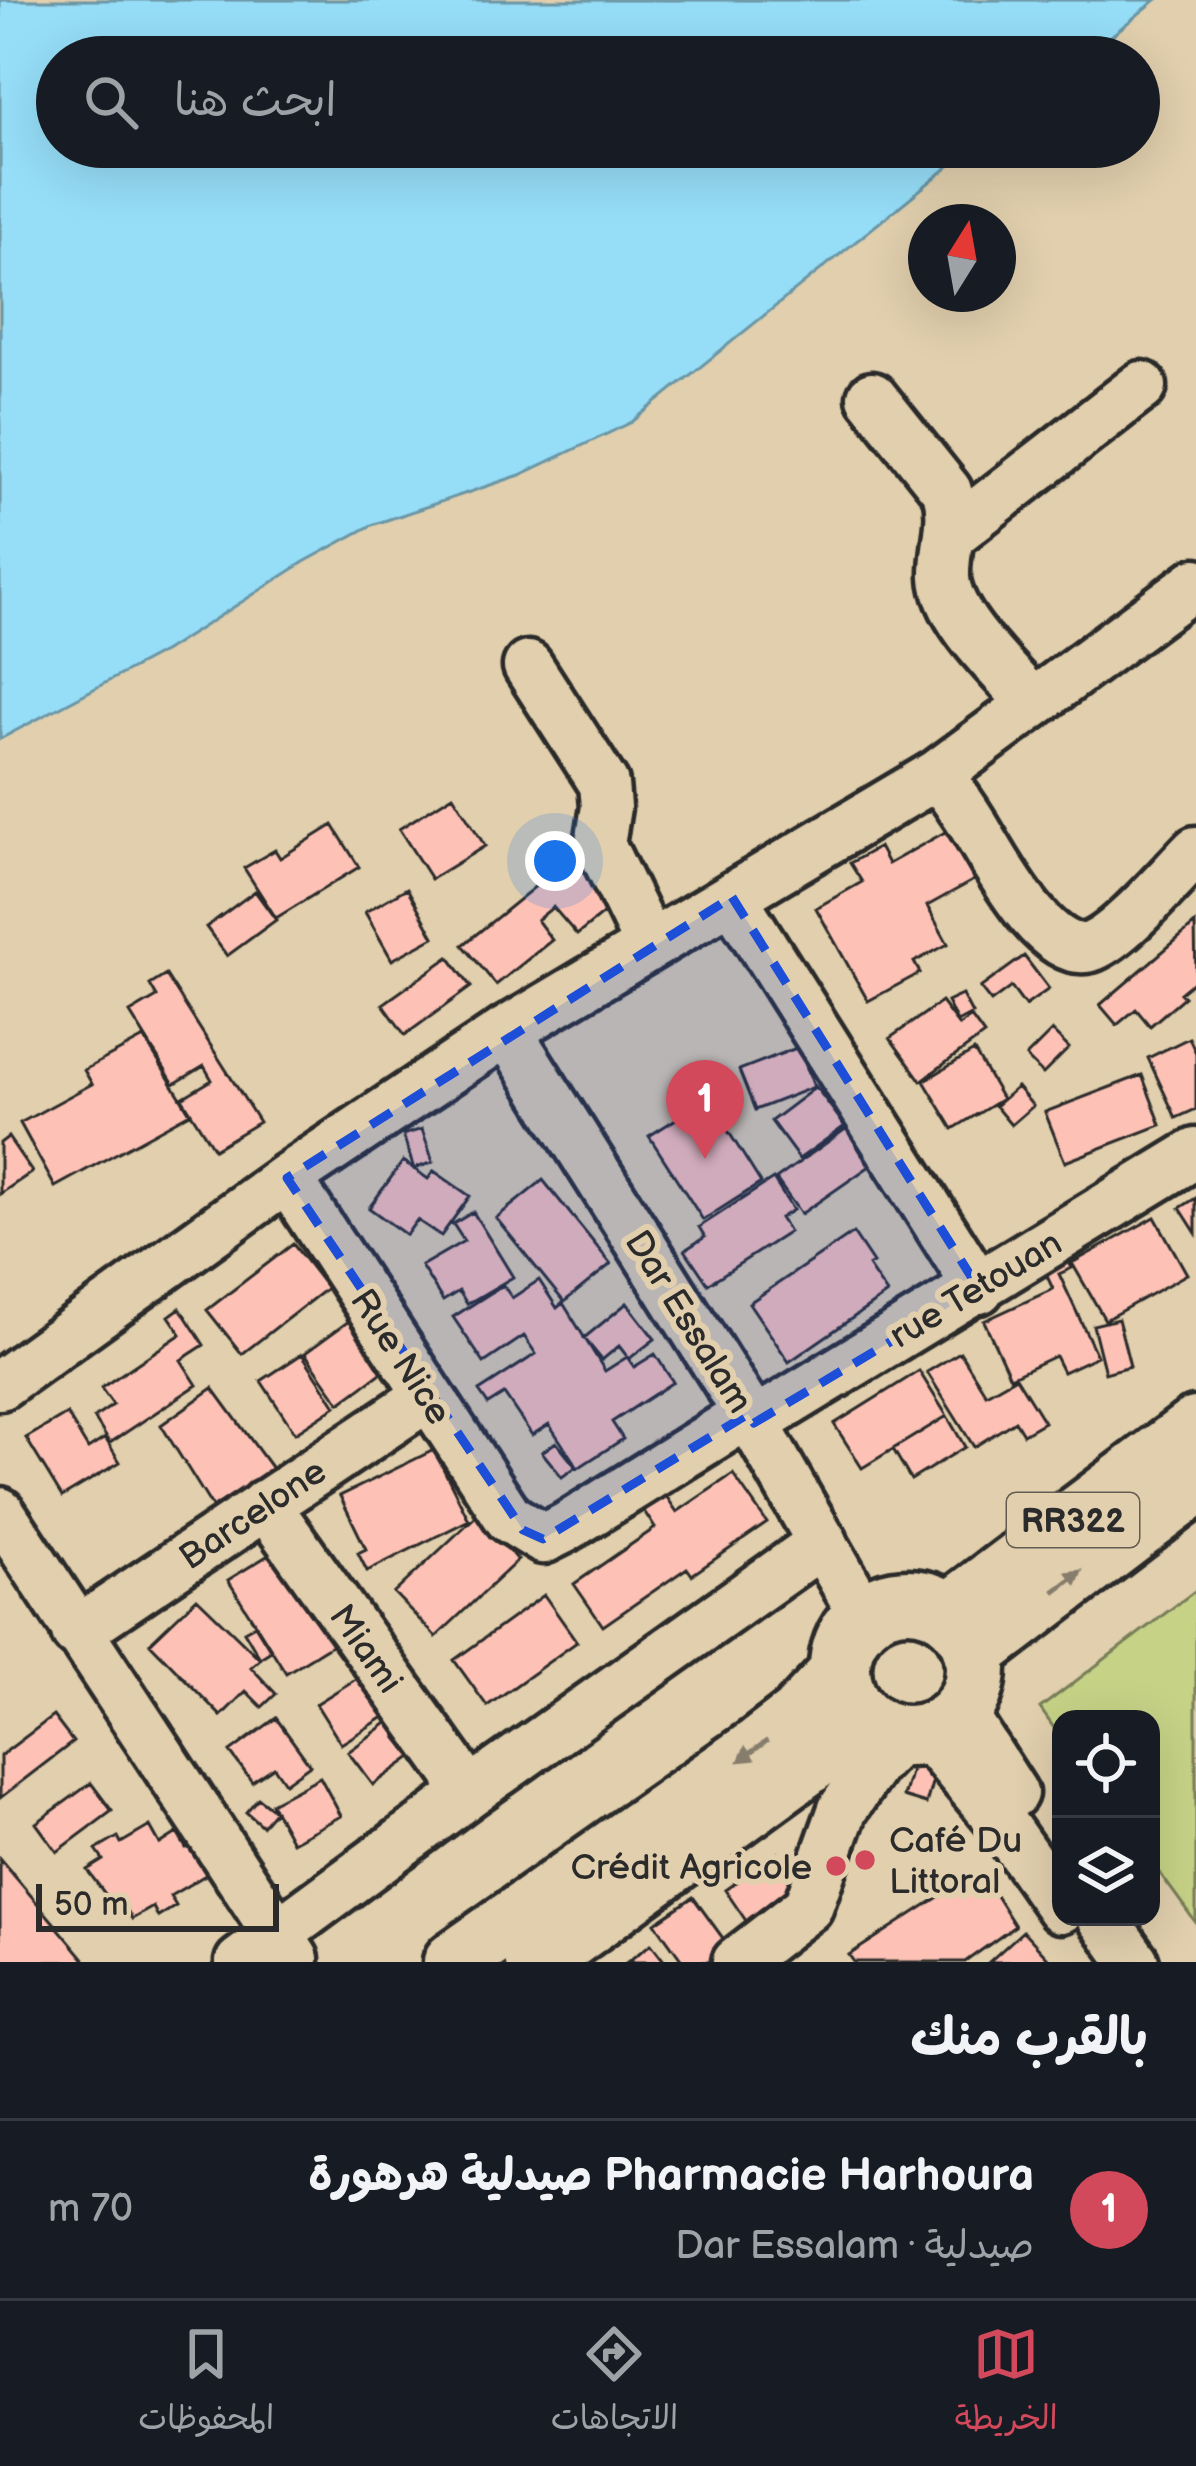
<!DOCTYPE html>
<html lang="ar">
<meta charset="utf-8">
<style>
:root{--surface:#171b24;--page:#242831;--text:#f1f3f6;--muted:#9ea1a6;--line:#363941;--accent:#d1495b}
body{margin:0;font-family:"Balsamiq Sans","Playpen Sans Arabic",sans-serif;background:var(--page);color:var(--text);direction:rtl}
.controls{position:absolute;right:36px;bottom:36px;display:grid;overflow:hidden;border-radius:24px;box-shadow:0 12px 48px #0002}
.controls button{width:108px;height:108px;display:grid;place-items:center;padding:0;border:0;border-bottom:3px solid var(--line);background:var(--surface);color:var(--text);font:60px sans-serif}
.compass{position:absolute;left:908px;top:204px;width:108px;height:108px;border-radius:50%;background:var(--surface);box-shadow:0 12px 48px #0002;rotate:11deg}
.scale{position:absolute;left:36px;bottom:30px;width:243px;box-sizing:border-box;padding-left:12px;border:6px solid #2b2b2b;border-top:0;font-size:33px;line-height:42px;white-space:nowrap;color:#2b2b2b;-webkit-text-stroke:9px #e1cfad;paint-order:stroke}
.you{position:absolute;left:555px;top:861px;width:42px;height:42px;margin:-30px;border:9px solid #fff;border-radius:50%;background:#1a73e8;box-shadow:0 0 0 18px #1a73e833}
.badge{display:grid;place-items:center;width:78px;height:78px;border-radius:50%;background:var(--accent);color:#fff;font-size:39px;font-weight:700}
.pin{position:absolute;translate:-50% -99px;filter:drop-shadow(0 3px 6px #0008)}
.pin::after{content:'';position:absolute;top:63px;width:42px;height:36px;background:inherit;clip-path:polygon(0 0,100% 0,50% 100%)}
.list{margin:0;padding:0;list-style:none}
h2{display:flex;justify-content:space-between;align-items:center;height:156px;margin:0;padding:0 48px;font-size:51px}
h2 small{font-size:39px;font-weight:400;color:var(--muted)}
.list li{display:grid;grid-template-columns:78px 1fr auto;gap:36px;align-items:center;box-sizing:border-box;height:180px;padding:0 48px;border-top:3px solid var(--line)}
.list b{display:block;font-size:45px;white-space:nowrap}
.list p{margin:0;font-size:39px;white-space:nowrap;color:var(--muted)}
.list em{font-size:39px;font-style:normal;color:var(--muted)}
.icon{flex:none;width:66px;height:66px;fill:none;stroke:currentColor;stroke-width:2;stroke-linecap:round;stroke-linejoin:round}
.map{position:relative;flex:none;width:1196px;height:1962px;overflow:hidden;direction:ltr}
.search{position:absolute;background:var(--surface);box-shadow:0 12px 48px #0002;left:36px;right:36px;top:36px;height:132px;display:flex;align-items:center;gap:30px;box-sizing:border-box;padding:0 42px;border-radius:66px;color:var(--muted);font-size:45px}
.sheet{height:336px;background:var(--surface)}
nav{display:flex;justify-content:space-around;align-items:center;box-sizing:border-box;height:168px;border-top:3px solid var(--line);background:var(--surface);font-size:33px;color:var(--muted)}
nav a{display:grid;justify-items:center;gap:6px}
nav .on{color:var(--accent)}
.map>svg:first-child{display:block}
</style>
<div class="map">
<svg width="1196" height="1962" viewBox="0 0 1196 1962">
<rect width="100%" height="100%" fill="#e1cfad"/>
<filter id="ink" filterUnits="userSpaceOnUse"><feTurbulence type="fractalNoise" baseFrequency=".00833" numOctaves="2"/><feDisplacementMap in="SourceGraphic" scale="24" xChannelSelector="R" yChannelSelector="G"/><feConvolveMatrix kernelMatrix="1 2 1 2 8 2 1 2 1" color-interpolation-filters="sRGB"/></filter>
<g filter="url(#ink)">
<path fill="#c6d286" stroke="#787e58" stroke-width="3" d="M1196,1590V1923L1151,1861V1719H1061V1738L1040,1708Z"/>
<path fill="#96ddf7" stroke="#6b96a5" stroke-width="3" d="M0,0H1156L1085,57H57V147H973L632,422L520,475L372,525L304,562L165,651L0,739Z"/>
<path fill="#fdc2b5" stroke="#2b2b2b" stroke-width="3" d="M453,795L485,846L431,879L399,829Z
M333,825L359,867L276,918L244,868L275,850L280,858Z
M947,831L974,880L927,906L948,944L914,962L920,973L868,1001L816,908L862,882L850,863L879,847L888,864Z
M574,855L614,905L577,935L553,907L537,920L552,940L496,985L463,945Z
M407,888L434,937L392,960L365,912Z
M255,891L276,920L227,956L206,927Z
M1195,924L1196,980L1180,993L1184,997L1150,1026L1136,1009L1117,1025L1100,1005Z
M1024,956L1049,989L1025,1006L1011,987L991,1002L980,988Z
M449,957L471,987L405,1035L383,1004Z
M166,975L259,1122L214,1149L182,1098L212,1080L204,1066L174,1084L130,1013L157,997L150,985Z
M962,995L972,1014L957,1022L947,1002Z
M941,1002L959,1026L971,1017L984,1035L921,1081L890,1038Z
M1052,1031L1069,1048L1043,1074L1026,1057Z
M144,1038L190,1113L55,1187L20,1123L92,1084L84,1070Z
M1189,1038L1196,1053V1109L1176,1118L1148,1058Z
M799,1047L814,1087L755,1110L739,1070Z
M974,1051L1002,1099L953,1129L924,1081Z
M1142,1075L1161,1125L1065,1162L1045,1112Z
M816,1087L845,1126L799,1159L771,1121Z
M1017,1087L1033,1106L1011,1125L995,1106Z
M708,1099L761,1183L703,1220L649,1136Z
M847,1128L873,1164L801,1214L776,1179Z
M422,1129L433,1162L414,1169L403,1135Z
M8,1137L32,1172L0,1194V1143Z
M403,1161L428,1179L434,1171L470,1196L441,1236L417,1220L406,1235L369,1208Z
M773,1179L793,1210L780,1218L789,1232L708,1284L685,1250L705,1237L699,1227Z
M543,1180L611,1264L564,1302L496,1218Z
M1196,1198V1233L1180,1208Z
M473,1212L513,1277L467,1304L459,1291L443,1301L421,1266L464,1241L453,1224Z
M1155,1217L1187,1274L1105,1320L1072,1263Z
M853,1233L873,1263L868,1266L887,1294L789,1362L749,1303Z
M293,1244L327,1288L242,1354L207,1310Z
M1063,1250L1072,1268L1059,1274L1097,1356L1063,1372L1055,1356L1010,1377L984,1321L1053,1289L1040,1261Z
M539,1280L557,1308L563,1303L605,1371L627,1357L634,1367L655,1354L673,1382L612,1422L623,1439L578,1468L549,1424L532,1435L504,1394L488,1404L479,1391L536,1354L524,1336L484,1363L453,1317L503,1285L512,1298Z
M627,1303L655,1339L629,1359L619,1346L602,1360L584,1338Z
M180,1308L204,1345L181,1360L197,1385L110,1443L94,1418L113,1405L101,1388L181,1334L169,1316Z
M353,1318L388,1368L340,1403L305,1353Z
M1118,1319L1130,1366L1105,1373L1093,1325Z
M960,1352L986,1394L1016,1377L1044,1422L1023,1434L1015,1421L974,1447L927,1372Z
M302,1354L336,1406L295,1433L261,1381Z
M919,1371L947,1416L862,1468L834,1424Z
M213,1388L273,1470L214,1510L161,1425Z
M67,1414L88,1449L105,1438L120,1462L62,1497L26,1438Z
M947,1416L965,1447L911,1480L893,1449Z
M556,1442L576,1467L562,1477L542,1452Z
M434,1450L469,1520L367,1571L358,1553L366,1549L340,1496Z
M733,1474L767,1523L692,1575L687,1568L603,1626L574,1584L655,1528L640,1505L662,1490L677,1512Z
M476,1516L518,1560L436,1637L394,1593Z
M280,1548L338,1641L286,1673L228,1580Z
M544,1595L577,1642L487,1706L454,1660Z
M197,1598L260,1659L251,1667L276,1694L262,1707L246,1691L221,1716L150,1643Z
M255,1625L271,1651L260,1658L244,1631Z
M362,1675L387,1715L341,1744L316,1704Z
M406,1709L417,1723L397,1738L412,1757L373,1785L348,1752Z
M53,1716L73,1742L0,1798V1756Z
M276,1718L310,1765L285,1783L274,1767L252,1782L230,1752Z
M912,1766L935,1773L926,1804L903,1797Z
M320,1777L341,1816L292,1842L271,1803Z
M91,1783L112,1811L57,1852L36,1823Z
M258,1798L275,1811L262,1826L246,1812Z
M150,1826L160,1844L177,1833L186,1848L202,1839L219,1867L170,1896L176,1906L158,1917L153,1907L132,1919L124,1905L117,1910L87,1870L103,1860L96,1850L118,1837L121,1843Z
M778,1853L806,1894L753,1931L725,1890Z
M0,1859L87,1962H0Z
M979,1881L988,1895L993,1891L1015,1926L965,1962H854L849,1955L960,1883L965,1891Z
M693,1897L733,1952L719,1962H683L655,1923Z
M1023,1931L1049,1959L1045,1962H989Z
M651,1944L665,1962H627Z"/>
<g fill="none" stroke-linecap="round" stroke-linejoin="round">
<g stroke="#2b2b2b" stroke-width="57">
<path id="minor" d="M872,397L947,491C956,520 944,548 945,577C947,619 1005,671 1032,703
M949,536L1142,386
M528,666L604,784L606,807L600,844L649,945
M938,774C949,789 960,804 970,820C990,851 1046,965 1093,946C1122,934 1172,875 1196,851
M732,897L979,1289
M507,1031L754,1423L864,1616
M287,1178L509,1518L543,1539L565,1528L748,1414
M0,1385L287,1178L507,1031L938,774L1196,583
M754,1423L1196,1153
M265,1504L470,1792
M0,1512L294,1959
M76,1632L428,1396
M961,1712L1013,1793
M927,1733L998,1818L1061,1908
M1102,1917L1134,1962
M240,1962L470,1792L823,1542
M737,1962L808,1907L843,1809L874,1764L902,1735"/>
</g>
<g stroke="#2b2b2b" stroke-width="69">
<path id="major" d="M840 1668a68 68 0 1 1 136 0a68 68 0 1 1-136 0Z
M950,1613L1196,1428
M975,1652L1196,1484
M454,1962L760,1747L798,1718L840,1673
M536,1962L831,1747L875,1727"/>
</g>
<use href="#minor" stroke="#e1cfad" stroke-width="48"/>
<use href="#major" stroke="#e1cfad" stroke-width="60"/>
</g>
<defs><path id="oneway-solid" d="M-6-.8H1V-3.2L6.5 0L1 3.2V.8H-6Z" transform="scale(3)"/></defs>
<g fill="#867d6c">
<use href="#oneway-solid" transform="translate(1068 1581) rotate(-37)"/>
<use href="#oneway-solid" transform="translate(753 1751) rotate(144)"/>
</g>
</g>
<path fill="#1d4ed8" fill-opacity="0.2" stroke="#1d4ed8" stroke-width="9" stroke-dasharray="24 15" stroke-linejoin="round" d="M732,897L979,1289L754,1423L748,1414L543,1539L523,1530L287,1178Z"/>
<g fill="#d1495b" stroke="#e1cfad" stroke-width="4.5">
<circle cx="865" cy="1860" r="12"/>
<circle cx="836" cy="1866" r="12"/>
</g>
<g text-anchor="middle" stroke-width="12" stroke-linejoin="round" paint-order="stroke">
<rect fill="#e1cfad" stroke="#625c52" stroke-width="3" x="1007" y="1493" width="132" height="54" rx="9"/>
<g font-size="33" font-weight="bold" fill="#2b2b2b">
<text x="1073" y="1532">RR322</text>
</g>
<g font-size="36" fill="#2b2b2b" stroke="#e1cfad">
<text transform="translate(975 1288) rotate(-31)" y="13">rue Tetouan</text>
<text transform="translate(690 1321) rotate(58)" y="13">Dar Essalam</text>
<text transform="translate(402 1356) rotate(57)" y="13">Rue Nice</text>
<text transform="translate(252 1513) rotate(-34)" y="13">Barcelone</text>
<text transform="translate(367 1648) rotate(55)" y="13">Miami</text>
</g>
<g font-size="36" fill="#2b2b2b" stroke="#e1cfad" text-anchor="start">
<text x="889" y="1852">Café Du<tspan x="889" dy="41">Littoral</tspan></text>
<text x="812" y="1879" text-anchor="end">Crédit Agricole</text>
</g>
</g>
</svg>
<div class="controls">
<button><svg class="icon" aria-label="locate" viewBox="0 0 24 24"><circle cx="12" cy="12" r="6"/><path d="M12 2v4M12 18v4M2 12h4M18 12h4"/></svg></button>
<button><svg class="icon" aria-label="layers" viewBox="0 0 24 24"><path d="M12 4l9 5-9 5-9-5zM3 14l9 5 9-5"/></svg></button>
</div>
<svg class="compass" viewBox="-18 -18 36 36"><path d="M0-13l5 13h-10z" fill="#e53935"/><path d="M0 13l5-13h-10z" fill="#9ea1a6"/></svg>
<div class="scale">50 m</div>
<div class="you"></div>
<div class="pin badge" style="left:705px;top:1159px">1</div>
<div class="search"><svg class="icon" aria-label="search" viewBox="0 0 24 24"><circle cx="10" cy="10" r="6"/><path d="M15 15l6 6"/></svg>ابحث هنا</div>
</div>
<section class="sheet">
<h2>بالقرب منك<small></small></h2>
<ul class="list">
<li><span class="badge">1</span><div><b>Pharmacie Harhoura صيدلية هرهورة</b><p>صيدلية · Dar Essalam</p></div><em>70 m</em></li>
</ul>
</section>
<nav>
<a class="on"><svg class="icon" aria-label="map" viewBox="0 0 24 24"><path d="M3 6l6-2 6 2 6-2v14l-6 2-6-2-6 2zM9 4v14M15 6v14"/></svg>الخريطة</a>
<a><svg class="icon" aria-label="directions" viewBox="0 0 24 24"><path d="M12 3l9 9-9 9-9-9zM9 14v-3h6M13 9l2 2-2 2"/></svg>الاتجاهات</a>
<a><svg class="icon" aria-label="saved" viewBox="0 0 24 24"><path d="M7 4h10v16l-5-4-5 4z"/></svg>المحفوظات</a>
</nav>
